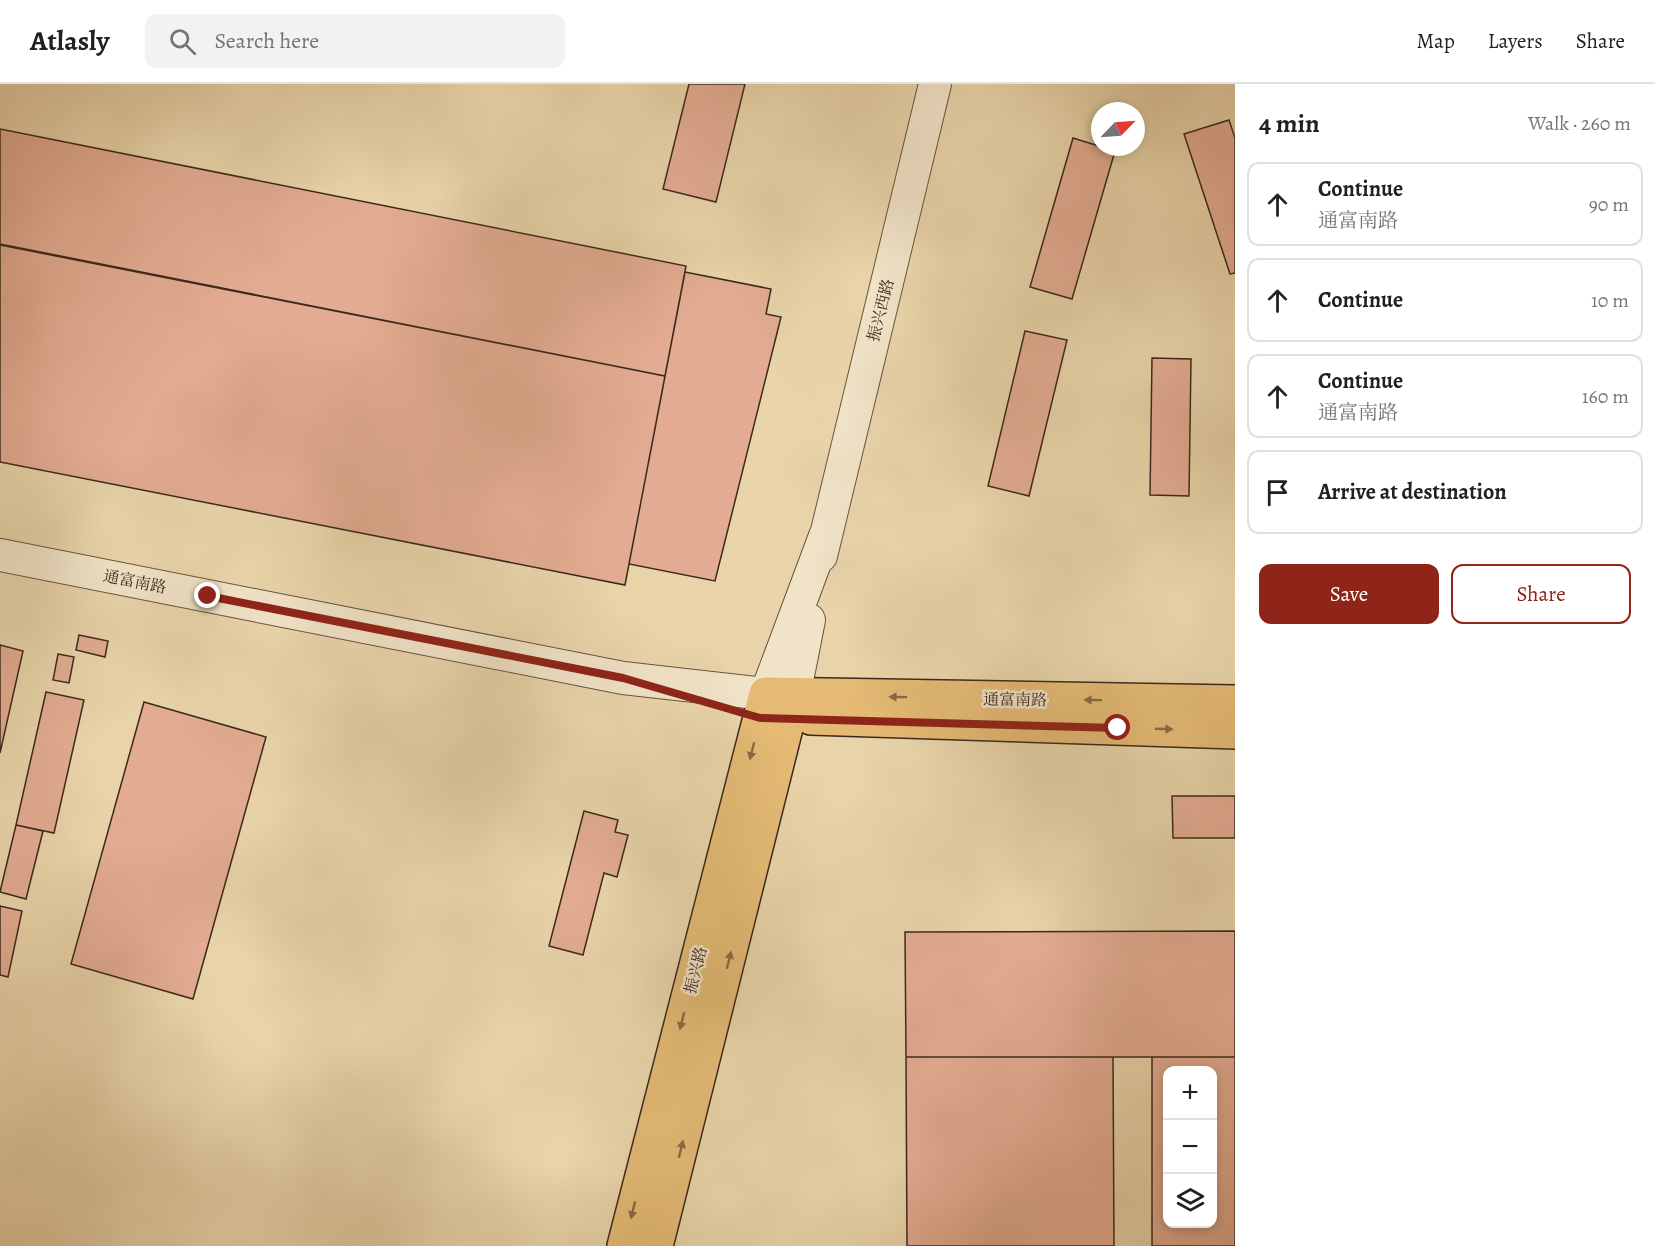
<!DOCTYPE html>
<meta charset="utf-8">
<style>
:root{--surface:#fff;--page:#f2f2f2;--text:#202124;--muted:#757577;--line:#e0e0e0;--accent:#8f2418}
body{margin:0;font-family:Alegreya,"Noto Serif SC",serif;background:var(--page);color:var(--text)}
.controls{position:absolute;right:18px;bottom:18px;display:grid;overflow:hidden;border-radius:12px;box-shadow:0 3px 9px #0003}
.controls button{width:54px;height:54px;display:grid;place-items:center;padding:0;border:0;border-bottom:2px solid var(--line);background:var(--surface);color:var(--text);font:30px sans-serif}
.compass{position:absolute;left:1091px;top:18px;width:54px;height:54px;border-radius:50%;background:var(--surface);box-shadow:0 3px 9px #0003;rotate:65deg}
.stop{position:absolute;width:18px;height:18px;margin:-14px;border:4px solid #8f2418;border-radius:50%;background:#fff}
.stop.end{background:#8f2418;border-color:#fff;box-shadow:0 2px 6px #0008}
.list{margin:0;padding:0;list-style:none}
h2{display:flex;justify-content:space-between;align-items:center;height:78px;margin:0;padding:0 24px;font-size:26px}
h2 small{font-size:20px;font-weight:400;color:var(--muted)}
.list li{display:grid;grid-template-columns:39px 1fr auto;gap:18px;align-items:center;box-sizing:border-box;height:84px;margin:0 12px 12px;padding:0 12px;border:2px solid var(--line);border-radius:12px}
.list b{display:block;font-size:22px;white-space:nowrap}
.list p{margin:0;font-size:20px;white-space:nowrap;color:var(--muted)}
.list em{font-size:20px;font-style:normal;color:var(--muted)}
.actions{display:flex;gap:12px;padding:18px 24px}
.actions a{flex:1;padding:14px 0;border:2px solid var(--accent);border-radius:12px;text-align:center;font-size:21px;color:var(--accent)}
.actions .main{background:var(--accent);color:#fff}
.icon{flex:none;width:33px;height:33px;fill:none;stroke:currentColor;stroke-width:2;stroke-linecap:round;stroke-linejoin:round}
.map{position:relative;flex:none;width:1235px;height:1162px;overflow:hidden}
header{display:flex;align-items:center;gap:36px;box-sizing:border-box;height:84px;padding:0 30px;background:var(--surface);border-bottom:2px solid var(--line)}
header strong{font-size:28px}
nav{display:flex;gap:33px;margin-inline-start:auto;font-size:21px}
.search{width:420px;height:54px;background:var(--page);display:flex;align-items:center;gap:15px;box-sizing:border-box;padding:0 21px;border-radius:12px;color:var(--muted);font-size:22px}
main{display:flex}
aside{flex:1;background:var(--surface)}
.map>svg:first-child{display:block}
</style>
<header>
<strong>Atlasly</strong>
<div class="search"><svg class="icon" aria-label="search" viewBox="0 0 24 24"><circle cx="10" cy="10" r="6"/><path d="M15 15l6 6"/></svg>Search here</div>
<nav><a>Map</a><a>Layers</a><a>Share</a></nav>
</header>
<main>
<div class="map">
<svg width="1235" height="1162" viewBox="0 0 1235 1162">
<rect width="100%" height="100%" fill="#e9d4aa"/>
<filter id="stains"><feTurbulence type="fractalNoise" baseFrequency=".00333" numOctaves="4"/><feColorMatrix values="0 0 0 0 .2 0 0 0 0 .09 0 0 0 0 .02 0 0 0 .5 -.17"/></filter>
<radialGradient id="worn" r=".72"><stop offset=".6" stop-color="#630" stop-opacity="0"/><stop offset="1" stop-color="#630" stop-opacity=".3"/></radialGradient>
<path fill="#e3ac92" stroke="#3c291c" stroke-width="1.5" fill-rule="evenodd" d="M689,0H745L716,118L663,105Z
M1229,36L1235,54V189L1230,190L1184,50Z
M0,45L686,182L665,292L0,160Z
M1073,54L1115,67L1072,215L1030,203Z
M0,161L665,292L625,501L0,378Z
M685,188L771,205L766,230L781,233L715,497L629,480Z
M1025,247L1067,256L1029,412L988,402Z
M1152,274L1191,275L1189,412L1150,411Z
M79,551L108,557L105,573L76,566Z
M0,561L23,567L0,669Z
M58,570L74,573L69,599L53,596Z
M46,608L84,616L54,749L16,741Z
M144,618L266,653L193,915L71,880Z
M1172,712H1235V754H1173Z
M584,727L618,736L615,748L628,751L617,793L604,789L583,871L549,862Z
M16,741L43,747L26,815L0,808Z
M0,822L22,827L8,893L0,891Z
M1235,847V973H906L905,848Z
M906,973H1113L1114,1162H907Z
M1152,973H1235V1162H1152ZM1168,986H1212V1140H1168Z"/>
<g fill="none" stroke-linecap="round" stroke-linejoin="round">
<g stroke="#675440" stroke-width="34">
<path id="minor" d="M0,471L623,594L766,610L825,452
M821,472L935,0
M794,612L809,536"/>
</g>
<g stroke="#3c291c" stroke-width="36">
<path id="major" d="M811,634L1235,648
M624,1162L766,610L1235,618
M656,1162L794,612"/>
</g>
<use href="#minor" stroke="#f1e3c8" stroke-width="32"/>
<use href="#major" stroke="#e4ba75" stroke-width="33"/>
</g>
<defs><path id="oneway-solid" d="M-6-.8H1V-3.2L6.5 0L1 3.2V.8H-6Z" transform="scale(1.5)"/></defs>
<g fill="#886a44">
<use href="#oneway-solid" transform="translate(898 613) rotate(-179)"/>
<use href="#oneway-solid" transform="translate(1093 616) rotate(-179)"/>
<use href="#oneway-solid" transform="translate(1164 645) rotate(2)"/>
<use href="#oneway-solid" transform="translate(752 667) rotate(104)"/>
<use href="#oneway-solid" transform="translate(729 876) rotate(-76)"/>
<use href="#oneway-solid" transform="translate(682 937) rotate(104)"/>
<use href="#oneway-solid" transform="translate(681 1065) rotate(-76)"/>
<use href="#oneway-solid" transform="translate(633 1126) rotate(104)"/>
</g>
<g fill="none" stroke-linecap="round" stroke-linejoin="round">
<path stroke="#8f2418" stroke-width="8" d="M208,512L623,594L760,634L1118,644"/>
</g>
<g text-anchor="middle" stroke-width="5" stroke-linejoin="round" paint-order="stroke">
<g font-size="16" fill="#3c291c" stroke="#f1e3c8">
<text transform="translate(880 226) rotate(-76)" y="6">振兴西路</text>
<text transform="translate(135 497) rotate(11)" y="6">通富南路</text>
<text transform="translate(1015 615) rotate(1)" y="6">通富南路</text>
<text transform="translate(695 886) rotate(-76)" y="6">振兴路</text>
</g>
</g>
<rect width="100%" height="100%" filter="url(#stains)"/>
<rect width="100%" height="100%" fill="url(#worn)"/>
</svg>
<div class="controls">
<button>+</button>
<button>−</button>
<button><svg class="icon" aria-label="layers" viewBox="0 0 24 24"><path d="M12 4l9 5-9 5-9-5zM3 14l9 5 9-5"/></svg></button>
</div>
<svg class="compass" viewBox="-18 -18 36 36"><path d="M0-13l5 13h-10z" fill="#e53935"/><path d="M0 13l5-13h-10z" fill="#757577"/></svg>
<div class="stop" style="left:1118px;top:644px"></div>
<div class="stop end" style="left:208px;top:512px"></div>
</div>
<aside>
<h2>4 min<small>Walk · 260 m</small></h2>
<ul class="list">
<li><svg class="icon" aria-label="ahead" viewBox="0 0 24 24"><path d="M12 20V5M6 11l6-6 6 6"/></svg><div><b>Continue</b><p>通富南路</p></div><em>90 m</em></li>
<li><svg class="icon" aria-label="ahead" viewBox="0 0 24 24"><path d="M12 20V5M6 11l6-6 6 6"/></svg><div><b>Continue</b></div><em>10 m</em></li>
<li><svg class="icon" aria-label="ahead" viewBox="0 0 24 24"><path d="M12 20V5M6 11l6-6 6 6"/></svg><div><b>Continue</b><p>通富南路</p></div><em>160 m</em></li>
<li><svg class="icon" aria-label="arrive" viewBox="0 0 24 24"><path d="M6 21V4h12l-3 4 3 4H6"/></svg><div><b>Arrive at destination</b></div></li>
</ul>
<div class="actions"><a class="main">Save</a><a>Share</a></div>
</aside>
</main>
